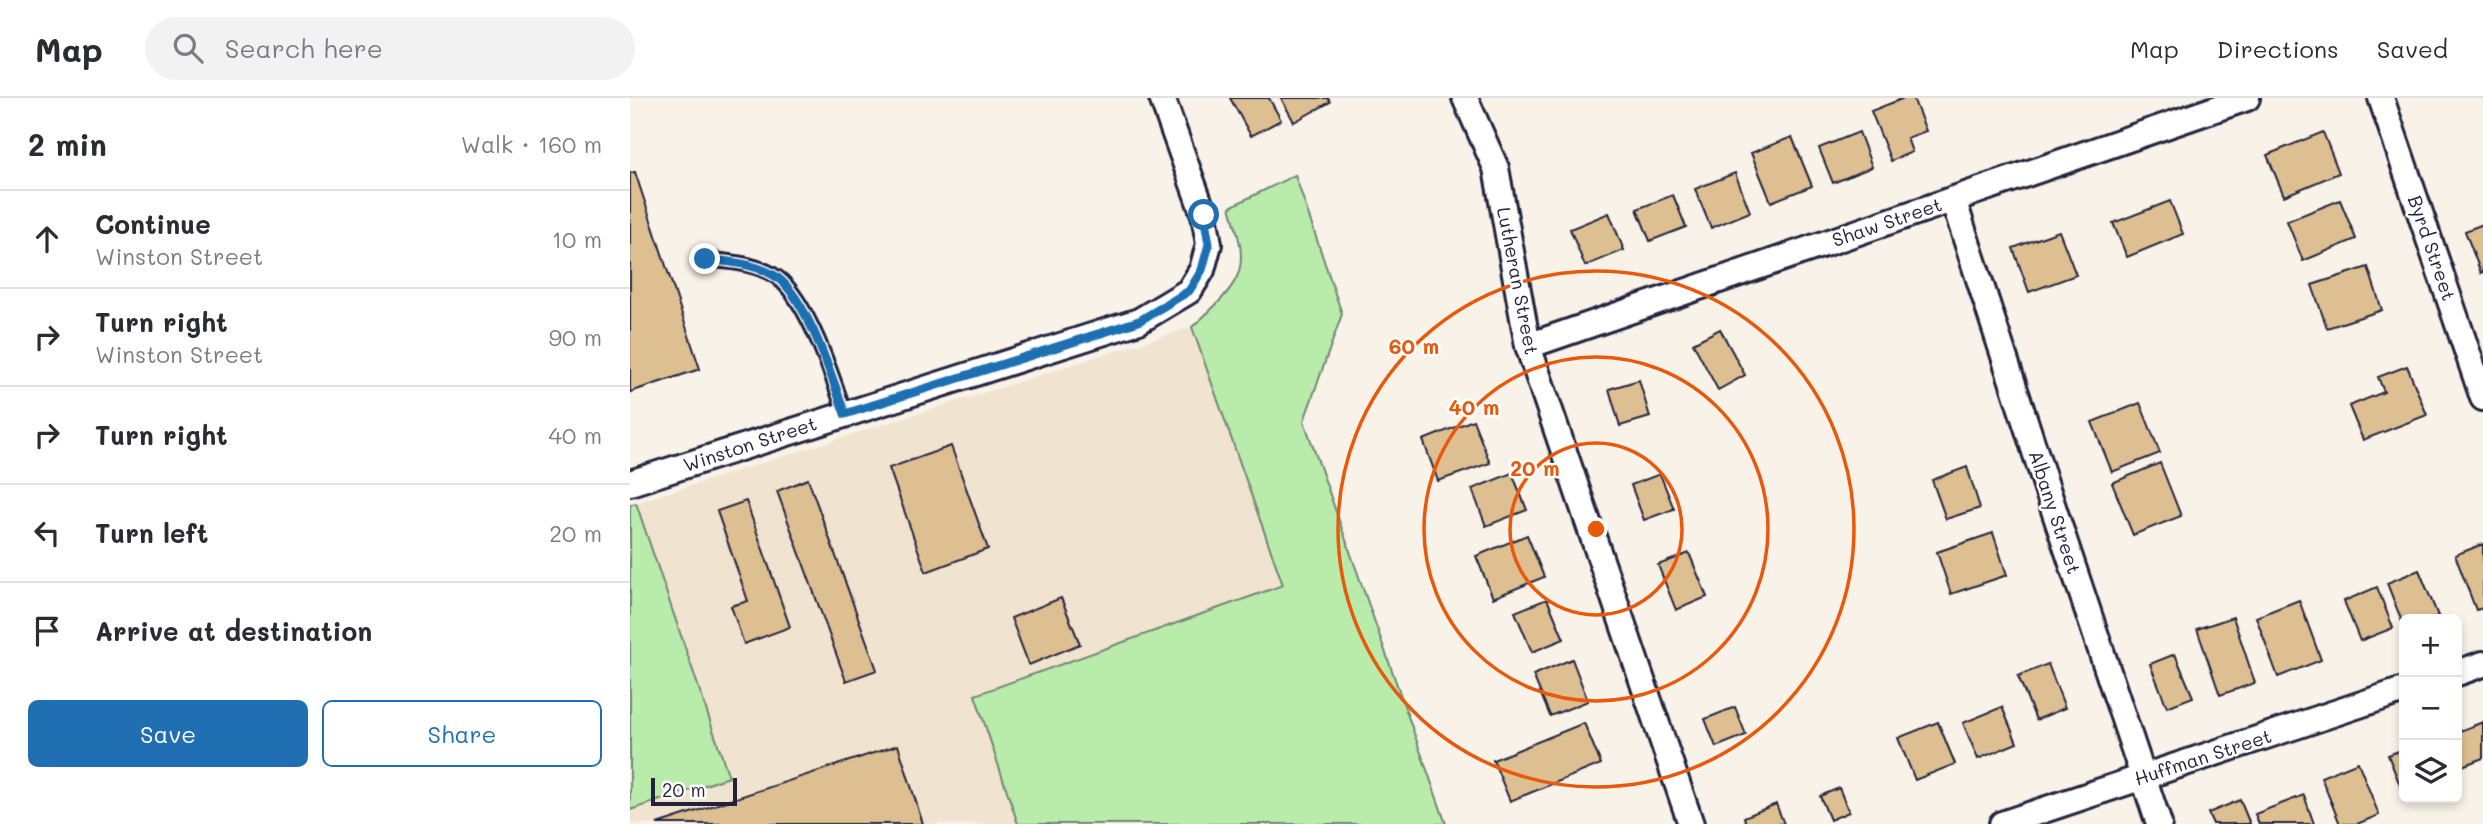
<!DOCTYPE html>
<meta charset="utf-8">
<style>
:root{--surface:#fff;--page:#f2f2f3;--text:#2b2b33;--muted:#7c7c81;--line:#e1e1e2;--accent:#1f6fb2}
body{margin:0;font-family:Mali,sans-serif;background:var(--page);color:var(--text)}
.controls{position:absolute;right:21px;bottom:21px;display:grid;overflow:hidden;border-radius:10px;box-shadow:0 4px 10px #0003}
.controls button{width:63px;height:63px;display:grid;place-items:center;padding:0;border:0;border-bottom:2px solid var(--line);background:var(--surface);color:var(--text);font:35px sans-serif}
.scale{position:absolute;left:21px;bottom:18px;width:86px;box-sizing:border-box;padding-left:7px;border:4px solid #22223b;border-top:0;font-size:19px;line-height:24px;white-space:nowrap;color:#22223b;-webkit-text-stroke:5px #fff;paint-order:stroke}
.stop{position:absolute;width:21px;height:21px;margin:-16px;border:5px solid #1f6fb2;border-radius:50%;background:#fff}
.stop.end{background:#1f6fb2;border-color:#fff;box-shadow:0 2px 7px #0008}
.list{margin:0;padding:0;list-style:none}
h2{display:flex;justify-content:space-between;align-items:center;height:91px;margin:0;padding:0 28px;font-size:30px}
h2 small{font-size:23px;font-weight:400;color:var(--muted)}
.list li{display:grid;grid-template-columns:46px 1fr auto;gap:21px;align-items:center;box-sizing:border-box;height:98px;padding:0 28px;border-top:2px solid var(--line)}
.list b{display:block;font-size:26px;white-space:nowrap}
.list p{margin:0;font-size:23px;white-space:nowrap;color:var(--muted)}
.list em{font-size:23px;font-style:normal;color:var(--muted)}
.actions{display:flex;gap:14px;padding:21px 28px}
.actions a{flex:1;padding:16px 0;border:2px solid var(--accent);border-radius:10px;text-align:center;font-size:24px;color:var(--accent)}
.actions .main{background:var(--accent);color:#fff}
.icon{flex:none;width:38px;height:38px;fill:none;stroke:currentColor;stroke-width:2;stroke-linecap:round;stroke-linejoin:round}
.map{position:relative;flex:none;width:1853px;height:726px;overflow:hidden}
header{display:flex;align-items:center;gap:42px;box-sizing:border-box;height:98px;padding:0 35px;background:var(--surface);border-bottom:2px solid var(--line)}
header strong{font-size:33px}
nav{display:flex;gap:38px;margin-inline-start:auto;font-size:24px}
.search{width:490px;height:63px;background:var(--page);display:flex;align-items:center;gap:18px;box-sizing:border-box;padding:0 24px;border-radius:38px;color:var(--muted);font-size:26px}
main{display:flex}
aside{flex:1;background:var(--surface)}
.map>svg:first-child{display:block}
</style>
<header>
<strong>Map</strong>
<div class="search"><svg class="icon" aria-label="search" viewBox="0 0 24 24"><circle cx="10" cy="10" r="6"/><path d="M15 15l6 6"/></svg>Search here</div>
<nav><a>Map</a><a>Directions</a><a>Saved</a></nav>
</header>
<main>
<aside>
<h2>2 min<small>Walk · 160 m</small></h2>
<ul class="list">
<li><svg class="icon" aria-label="ahead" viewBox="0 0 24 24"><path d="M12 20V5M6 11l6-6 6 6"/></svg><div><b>Continue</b><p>Winston Street</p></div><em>10 m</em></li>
<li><svg class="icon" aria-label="right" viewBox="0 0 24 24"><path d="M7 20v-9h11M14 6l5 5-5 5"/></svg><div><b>Turn right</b><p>Winston Street</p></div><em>90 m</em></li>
<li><svg class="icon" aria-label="right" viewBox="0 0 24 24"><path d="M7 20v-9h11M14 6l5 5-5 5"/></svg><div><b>Turn right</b></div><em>40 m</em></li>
<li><svg class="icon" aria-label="left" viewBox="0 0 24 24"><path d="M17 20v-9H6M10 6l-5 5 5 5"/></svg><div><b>Turn left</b></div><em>20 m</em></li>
<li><svg class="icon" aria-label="arrive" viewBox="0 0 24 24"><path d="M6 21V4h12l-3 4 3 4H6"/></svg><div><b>Arrive at destination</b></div></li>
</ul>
<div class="actions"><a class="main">Save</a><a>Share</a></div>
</aside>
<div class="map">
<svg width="1853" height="726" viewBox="0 0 1853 726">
<rect width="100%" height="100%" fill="#f8f2e9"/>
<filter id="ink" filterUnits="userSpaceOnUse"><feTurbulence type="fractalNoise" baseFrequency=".0143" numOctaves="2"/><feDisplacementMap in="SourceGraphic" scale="14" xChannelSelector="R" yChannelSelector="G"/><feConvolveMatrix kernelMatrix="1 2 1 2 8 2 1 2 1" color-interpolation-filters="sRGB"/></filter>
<g filter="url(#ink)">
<path fill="#f0e3cf" d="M562,229L654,487L345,597L388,726H0V712L99,679L6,405Z"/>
<path fill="#b9ebab" stroke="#6e8673" stroke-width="2" d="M665,77L712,216L674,323L816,726H388L345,597L653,487L562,229C578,215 607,190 610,169C614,150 605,128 600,109Z
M6,405L99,679L0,712V407Z"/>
<path fill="#ddbf91" stroke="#22223b" stroke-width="2" d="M600,0H639L651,22L621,38Z
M651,0H698L700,4L664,24Z
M1274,0H1283L1296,33L1277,40L1282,54L1261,63L1241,13Z
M1229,34L1242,69L1203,85L1189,50Z
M1693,34L1709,75L1654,98L1637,57Z
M1162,39L1182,88L1141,104L1121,55Z
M5,74L70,271L0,294V75Z
M1105,75L1120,114L1081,130L1065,91Z
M1043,97L1056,129L1020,143L1007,111Z
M1710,102L1726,141L1673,163L1657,123Z
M1540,103L1553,136L1497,159L1483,125Z
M979,115L994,152L955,168L940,131Z
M1853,126V174L1851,175L1835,133Z
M1429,133L1446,177L1399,194L1383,150Z
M1738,169L1752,212L1697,230L1682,187Z
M1090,231L1115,277L1088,292L1063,245Z
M1777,268L1797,317L1733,342L1719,308L1754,294L1748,279Z
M1009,282L1020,319L990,328L979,291Z
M1510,305L1530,355L1482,374L1462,324Z
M843,322L860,365L808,383L793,342Z
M321,348L358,451L296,474L259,370Z
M1530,365L1551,418L1503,437L1482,385Z
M1337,369L1350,410L1316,421L1302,382Z
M882,375L897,412L856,428L842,391Z
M1030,376L1044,411L1014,422L1001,387Z
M178,381L247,572L216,583L147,393Z
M116,403L160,529L114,546L101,508L118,503L87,413Z
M1363,435L1377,477L1321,496L1307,454Z
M897,437L914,479L863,500L846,458Z
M1853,446V510L1846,512L1825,457Z
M1059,455L1077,499L1046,512L1028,467Z
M1789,472L1808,518L1801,521H1774V529L1757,485Z
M1747,489L1763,530L1730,543L1714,503Z
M431,500L450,546L399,567L381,520Z
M917,501L934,541L902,554L885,514Z
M1669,502L1691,562L1648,579L1626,519Z
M1603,519L1625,585L1590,597L1567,531Z
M1545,556L1563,599L1537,609L1520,566Z
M942,561L958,603L920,618L903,577Z
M1418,566L1435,610L1406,622L1388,578Z
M1105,609L1116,637L1086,649L1075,621Z
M1372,609L1387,645L1348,661L1333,625Z
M1308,624L1325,666L1285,682L1268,640Z
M1853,624V660L1827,670V634Z
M954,625L971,666L880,703L863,662Z
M268,647L293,726H27Z
M1774,651V691L1772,692L1758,657Z
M1728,664L1749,717L1727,726H1710L1691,679Z
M1209,690L1219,714L1200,722L1190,698Z
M1674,697L1684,726H1629L1625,716Z
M1610,702L1620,726H1583L1578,715Z
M1146,706L1154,726H1116L1114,719Z"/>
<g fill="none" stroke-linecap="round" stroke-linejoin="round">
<g stroke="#22223b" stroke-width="18">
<path id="service" d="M75,161C100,164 127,165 148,180C178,203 203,280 215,316"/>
</g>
<g stroke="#22223b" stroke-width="30">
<path id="minor" d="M835,0L866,70L898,248L1061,726
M1751,0L1853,300
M1323,101L1422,406L1529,726
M898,248L1617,0
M0,385L509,223L559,193L572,172L579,146L574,117L532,0
M1827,575L1853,566
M1372,726L1774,592"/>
</g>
<use href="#service" stroke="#fff" stroke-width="12"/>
<use href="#minor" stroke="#fff" stroke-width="24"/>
</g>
</g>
<g fill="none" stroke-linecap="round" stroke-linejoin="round" filter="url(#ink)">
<path stroke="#1f6fb2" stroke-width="9" d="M75,161C100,164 127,165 148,180C178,203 202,280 215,316L509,223L559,193L572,172L579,146L574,117"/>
</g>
<g fill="none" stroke="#e8590c" stroke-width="3.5">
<circle cx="966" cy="431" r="86"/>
<circle cx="966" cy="431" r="172"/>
<circle cx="966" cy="431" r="258"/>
</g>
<g text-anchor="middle" stroke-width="5" stroke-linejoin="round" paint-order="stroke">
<g font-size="19" fill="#22223b" stroke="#fff">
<text transform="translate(1257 124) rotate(-19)" y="7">Shaw Street</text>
<text transform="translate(1802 150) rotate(71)" y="7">Byrd Street</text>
<text transform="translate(888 183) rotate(79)" y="7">Lutheran Street</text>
<text transform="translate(120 346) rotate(-18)" y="7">Winston Street</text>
<text transform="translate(1425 414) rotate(72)" y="7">Albany Street</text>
<text transform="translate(1573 659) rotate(-18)" y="7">Huffman Street</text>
</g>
</g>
<circle cx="966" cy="431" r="10" fill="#e8590c" stroke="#fff" stroke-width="3.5"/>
<g font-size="21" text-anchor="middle" font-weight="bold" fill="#e8590c" stroke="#fff" stroke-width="5" stroke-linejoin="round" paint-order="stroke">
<text x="784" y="256">60 m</text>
<text x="844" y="317">40 m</text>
<text x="905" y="378">20 m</text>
</g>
</svg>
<div class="controls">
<button>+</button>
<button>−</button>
<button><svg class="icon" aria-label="layers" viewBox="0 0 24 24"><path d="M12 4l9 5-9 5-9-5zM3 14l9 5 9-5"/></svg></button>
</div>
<div class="scale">20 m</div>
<div class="stop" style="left:574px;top:117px"></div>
<div class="stop end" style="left:75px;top:161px"></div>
</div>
</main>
